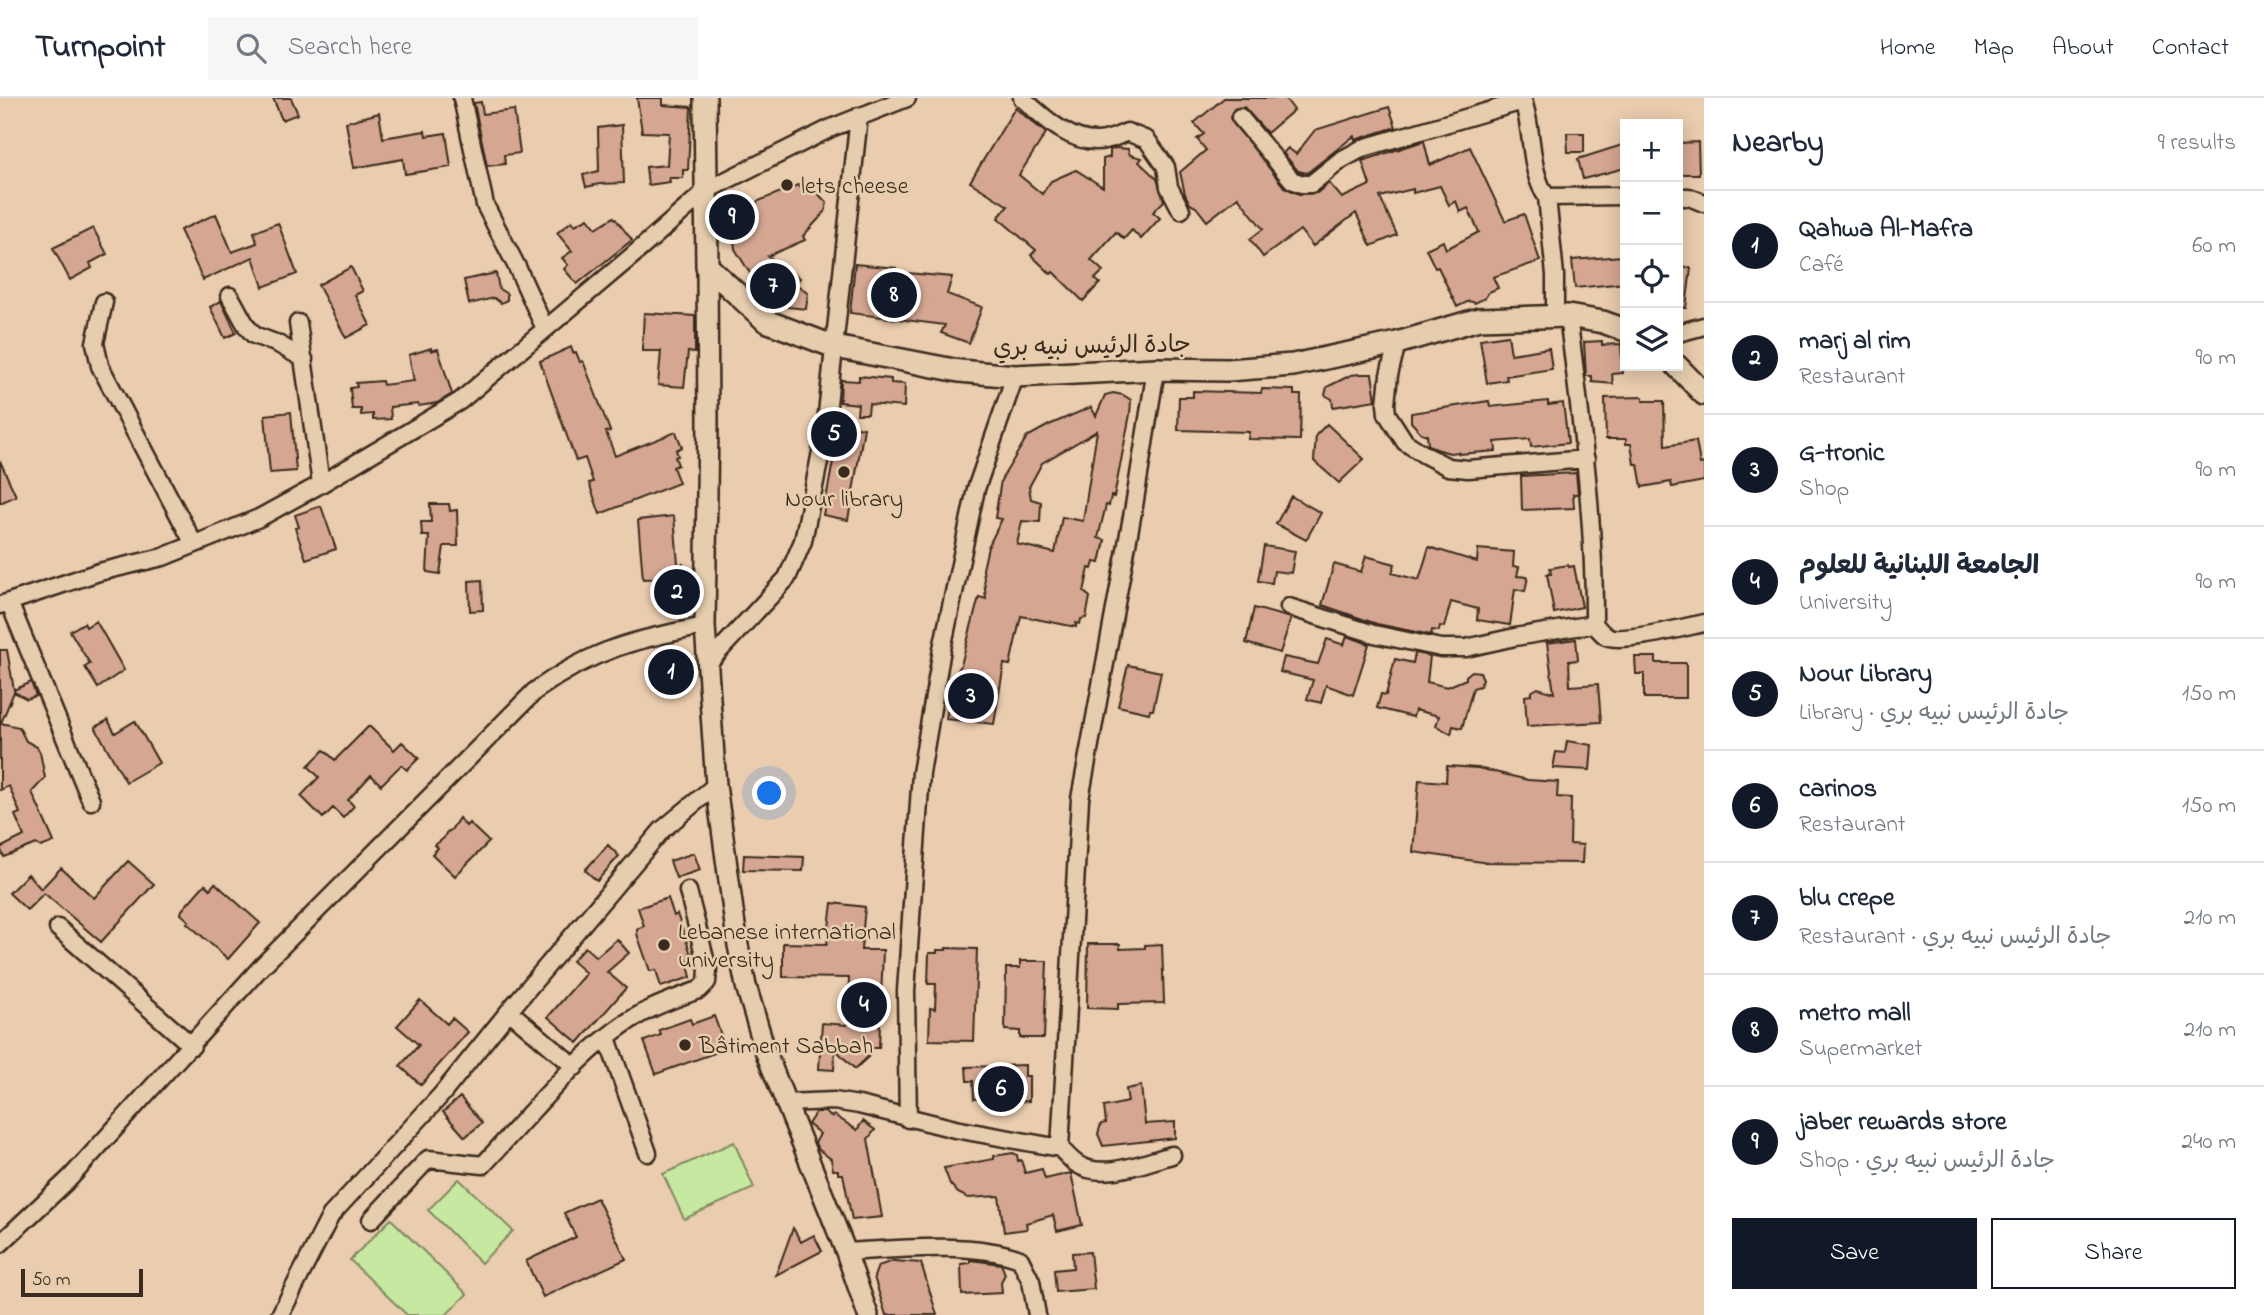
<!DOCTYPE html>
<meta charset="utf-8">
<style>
:root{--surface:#fff;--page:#f6f6f7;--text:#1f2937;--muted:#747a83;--line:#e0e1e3;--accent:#111827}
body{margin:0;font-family:"Indie Flower","Playpen Sans Arabic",sans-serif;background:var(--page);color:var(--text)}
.controls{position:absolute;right:21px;top:21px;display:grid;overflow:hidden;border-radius:0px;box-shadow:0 4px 18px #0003}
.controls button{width:63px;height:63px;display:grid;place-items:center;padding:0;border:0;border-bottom:2px solid var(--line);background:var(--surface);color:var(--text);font:35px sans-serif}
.scale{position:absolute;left:21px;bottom:18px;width:122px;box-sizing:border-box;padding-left:7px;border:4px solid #3b2a1e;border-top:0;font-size:19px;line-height:24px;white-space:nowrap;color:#3b2a1e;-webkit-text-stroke:5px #e6cdae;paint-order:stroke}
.you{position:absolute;left:770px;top:696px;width:24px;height:24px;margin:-18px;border:5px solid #fff;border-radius:50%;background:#1a73e8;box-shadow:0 0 0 10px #1a73e833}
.badge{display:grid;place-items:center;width:46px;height:46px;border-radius:50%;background:var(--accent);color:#fff;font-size:23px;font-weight:700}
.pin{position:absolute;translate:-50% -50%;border:4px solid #fff;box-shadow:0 2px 7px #0006}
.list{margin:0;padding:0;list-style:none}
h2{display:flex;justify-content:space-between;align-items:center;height:91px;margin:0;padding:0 28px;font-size:30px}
h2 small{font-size:23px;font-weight:400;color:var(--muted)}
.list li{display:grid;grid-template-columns:46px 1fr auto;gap:21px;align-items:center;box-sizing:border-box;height:112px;padding:0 28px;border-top:2px solid var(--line)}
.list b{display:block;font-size:26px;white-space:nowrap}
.list p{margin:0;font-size:23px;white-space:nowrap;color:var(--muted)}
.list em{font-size:23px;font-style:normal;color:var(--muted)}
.actions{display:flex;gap:14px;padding:21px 28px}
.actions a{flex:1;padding:16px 0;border:2px solid var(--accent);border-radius:0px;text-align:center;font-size:24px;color:var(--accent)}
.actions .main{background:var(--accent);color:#fff}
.icon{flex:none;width:38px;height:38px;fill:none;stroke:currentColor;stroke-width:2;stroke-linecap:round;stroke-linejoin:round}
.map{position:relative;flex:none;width:1704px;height:1217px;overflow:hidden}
header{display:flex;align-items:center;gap:42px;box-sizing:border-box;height:98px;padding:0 35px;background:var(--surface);border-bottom:2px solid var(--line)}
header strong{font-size:33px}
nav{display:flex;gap:38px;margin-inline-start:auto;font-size:24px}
.search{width:490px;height:63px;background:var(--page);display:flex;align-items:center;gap:18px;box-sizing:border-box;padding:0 24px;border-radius:0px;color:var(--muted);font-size:26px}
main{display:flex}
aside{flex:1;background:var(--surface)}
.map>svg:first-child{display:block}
</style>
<header>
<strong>Turnpoint</strong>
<div class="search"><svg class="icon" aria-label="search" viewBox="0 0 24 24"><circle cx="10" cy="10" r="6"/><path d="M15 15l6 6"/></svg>Search here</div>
<nav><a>Home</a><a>Map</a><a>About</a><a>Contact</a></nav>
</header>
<main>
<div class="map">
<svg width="1704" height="1217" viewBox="0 0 1704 1217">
<rect width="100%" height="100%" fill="#eaccae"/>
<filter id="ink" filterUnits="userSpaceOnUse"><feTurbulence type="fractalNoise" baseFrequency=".0143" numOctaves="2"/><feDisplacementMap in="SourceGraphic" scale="14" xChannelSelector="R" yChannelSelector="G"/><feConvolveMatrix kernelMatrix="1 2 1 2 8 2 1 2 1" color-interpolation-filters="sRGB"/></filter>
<g filter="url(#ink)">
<path fill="#c7e8a1" stroke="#818960" stroke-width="2" d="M734,1044L754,1090L684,1121L663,1076Z
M459,1081L513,1133L481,1165L428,1112Z
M391,1121L467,1196L446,1217H407L350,1162Z"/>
<path fill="#d5a792" stroke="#3b2a1e" stroke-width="2" fill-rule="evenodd" d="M273,0H291L298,16L282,22Z
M637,0H663V7L691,9L688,72H683V80H669L670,84L648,87L646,69L667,67L669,35L642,34Z
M1224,0H1285L1294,12L1267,35L1244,9L1234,11L1230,20L1284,89L1299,96L1317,95L1329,85L1342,100L1370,87L1362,63L1424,43L1430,67L1470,49L1505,123L1524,116L1540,163L1493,179L1498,190L1489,194L1485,200L1475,205L1469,203L1457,209L1438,169L1435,170L1426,151L1443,143L1446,151L1479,134L1468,110L1460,114L1456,103L1449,107L1440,88L1413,95V91L1380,99L1397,137L1371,148L1356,115L1313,148L1300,132L1263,159L1250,141L1263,131L1238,99L1207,123L1196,109L1190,106L1185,96L1180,74L1206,52L1197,41L1204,36L1194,25Z
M481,4L483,16L514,12L520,55L504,57L505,66L487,68L474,5Z
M1389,9L1396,29L1355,42L1354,38L1307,75L1298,73L1283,55L1288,50L1296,56L1315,32Z
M1015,10L1046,35L1019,77L1042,96L1051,83L1076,72L1103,89V61L1110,59V52L1115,50L1128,51L1130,57L1142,60L1139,64L1157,81L1164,103L1153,114L1160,120L1141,141L1132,132L1124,141L1116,134L1091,162L1103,173L1095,181L1100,185L1083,203L1053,174L1051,176L1031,157L1036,152L998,120L1008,108L970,84Z
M379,15L383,40L425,33L426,38L446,35L451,69L405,76L403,61L354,70L346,24Z
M622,27L624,85L600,86L586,89L583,77L599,73L598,30Z
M1567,35H1584V54H1568Z
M1698,44L1699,76H1678V45Z
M1625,46V70L1583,81L1578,61Z
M798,87L803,92L810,87L827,105L825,114L803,138L805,142L768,158L800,180L796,186L808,195L806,211L788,209L758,188L735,151L732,119L737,112Z
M216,116L232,154L257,145L254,134L278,125L297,176L263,189L253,159L203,182L180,132Z
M614,119L632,142L577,186L564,171L568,167L562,160L572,153L557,135L572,123L575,127L588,120L596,130Z
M93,130L107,156L90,165L92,170L70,182L53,150Z
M1622,158L1625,185L1575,190L1572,162Z
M855,166L896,170V174L952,179L947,196L982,209L969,245L941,235L945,227L850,215Z
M1678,168L1691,170L1686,210H1678Z
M351,169L363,193L355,197L370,227L346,240L318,187Z
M496,175L499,191L507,196V202L501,205L494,200L469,206L464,182Z
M221,203L236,235L225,240L210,209Z
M644,215L695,218V255L688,254L684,289L658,287L661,253H642Z
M1508,237L1511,256L1549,250L1552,271L1506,278L1507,282L1487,285L1480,241Z
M1602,243V247L1621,246L1623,275L1612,276L1613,286L1592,284V278H1586L1584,244Z
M571,249L573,255L576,254L580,264L583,263L610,333L606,334L615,358L676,334L682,349L676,352L678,358L675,359L678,367L673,369L679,385L600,416L589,385L593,384L585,360L576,363L540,263Z
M431,250V253L438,251L452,296L437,305L419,308L418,306L390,309L391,321L373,322V316L361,317V311H352L350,290L357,289L356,285L382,283L383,287L414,283L409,257Z
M1360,276H1372L1376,302L1333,309L1332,301L1325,297L1327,289L1351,277Z
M859,278L891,281V285L905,286L904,309L869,306L868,316H857L858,306L840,304L841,282L859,283Z
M1262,291L1294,292V297H1301L1300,342L1248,341L1249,334L1178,332L1179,299H1193V293L1261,295Z
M1113,295L1123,297L1131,302L1130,316L1114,399L1111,398L1109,408L1106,407L1098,440L1105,442L1100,465L1094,464L1092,471L1089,470L1084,494L1090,499L1086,520L1081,521L1080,526L1076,525V529L1021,518L1010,567L1004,566L994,626L946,621L952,583L961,567L979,499L986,501L983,471L988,449L1002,421L995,420L1001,382L1027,339L1049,327L1091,309L1096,318L1105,297ZM1097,333L1083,423L1062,419L1055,455L1017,446L1022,423L1040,424L1041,404L1031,401L1029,389L1042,365Z
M1643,299V303H1664L1665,348L1696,343L1700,366L1704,365V383L1672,389L1671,384L1642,389L1638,366H1634L1631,346H1626V341H1606L1605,300Z
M1489,303L1490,309L1548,303V307L1563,305L1568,345L1531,349L1530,341L1495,344L1496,353L1459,356L1458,354L1450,355L1436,351L1428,346L1427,337L1421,335L1411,324V315Z
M291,314L296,373L270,375L265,317Z
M840,326L864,330L848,422L823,417Z
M1327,326L1364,361L1339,385L1314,363L1316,337Z
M0,363L16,398L0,405Z
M1576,375L1578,396H1573L1574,410L1522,412L1521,378Z
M1291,398L1321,415L1306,442L1276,426Z
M430,406H449L450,413L457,412L458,448H444L440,476L427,474L429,438H422L421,424H431Z
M321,408L336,451L306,461L295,430L299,429L295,417Z
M674,418L678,466H683L685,508L670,509L669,480L643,481L638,422Z
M1264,448L1295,453L1291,475L1274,473L1272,485L1258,483Z
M1429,449L1477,464L1478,451L1514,454L1513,468L1519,469L1517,478L1528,479L1525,493L1515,491L1510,527L1477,522L1478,511L1451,504L1444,529L1440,528L1439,533L1432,532L1431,537L1377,526L1322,507L1334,466L1361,474L1366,458L1395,466L1392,475L1419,482Z
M1568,467L1569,469L1574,468L1582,509L1554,515L1547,476H1551L1550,470Z
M482,482L483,512L470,513L469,483Z
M1254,510L1291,520L1280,555L1246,545Z
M96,523L124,572L98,590L85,569L90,566L70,533L84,525L86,529Z
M1347,538L1369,546L1353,597L1326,587L1321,605L1307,601L1313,582L1280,574L1284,559L1318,566L1327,541L1344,547Z
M1576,541L1578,562L1569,563L1570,588L1598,586L1601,624L1527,628L1525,598L1531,597V594L1538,590L1554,595L1547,545Z
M0,552H7L14,592L31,584L36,598L27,601L14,594L1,625L19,629L26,643L37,649L40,654L45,680L32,694L54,744L41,749L36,746L4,759L0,750L24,738L15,717L20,715L9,688L0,692Z
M1415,555L1430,558L1427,584L1447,589L1466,581V578L1472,573L1480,574L1483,581L1480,588L1473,590L1462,630L1453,628L1451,636L1436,628L1439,618L1415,612L1413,619L1377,610L1381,596L1386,597L1395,561L1413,565Z
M1635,559H1656V565H1686V600H1644V576H1636Z
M1128,567L1161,574L1153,612H1150L1149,615L1118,608Z
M108,622L115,635L135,623L159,665L126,684L95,629Z
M369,628L394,652L402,644L419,660L407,672L401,667L381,687L371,677L348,702L354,708L343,720L333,710L323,720L301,698L319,679L308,668L324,652L335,662Z
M1567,643L1592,647L1590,672L1553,670L1556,654L1565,655Z
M1447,668L1478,670L1528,682L1558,684L1557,699L1571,700L1570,746L1583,747L1582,765L1482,764L1413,754L1419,682L1446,684Z
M459,720L466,728L469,725L489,744L455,778L432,756L438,750L435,747L444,740L446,735L451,732Z
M608,747L619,758L597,783L585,772Z
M694,755L700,772L676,780L670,763Z
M744,757L804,759L803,773L743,772Z
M128,763L154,786L101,844L44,795L27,812L9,795L28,776L41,791L61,770L94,800Z
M215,785L260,825L228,861L187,825L189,823L181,816L182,812L205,786L210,791Z
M668,800L674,818L677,816L693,862L687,864L691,879L661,889L656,872L650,873L637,836V831L644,828L638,810Z
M832,805L865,809L861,852H883L879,950H870L869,958L855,971L835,951L834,972L819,971L822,925L847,927L849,880L783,879V845L827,846Z
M617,841L629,855L607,874L626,890L578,945L548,919L586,875L572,863L585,849L596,859Z
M1088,846H1120V851L1145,850V847L1162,846L1164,905L1118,906V911L1087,910Z
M946,850L977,851L974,943L929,942L930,910L935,911L936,886H928L929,855H937V852H946Z
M1020,863H1047L1044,940H1020V933L1005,932L1006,870H1020Z
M420,902L447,926L452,920L468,934L421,987L400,968L419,947L397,928Z
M714,918L726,951L656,976L644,943L661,937L659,932L690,921L692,926Z
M1025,967V978H1029V1003L999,1005V1000L974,1001L973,983H967L966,969Z
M1141,988L1145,1026L1175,1024V1040L1103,1048L1098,1036L1101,1026L1106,1025L1104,1009L1128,1004L1126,991Z
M460,999L482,1025L465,1039L443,1014Z
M816,1014H824L832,1019L834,1017L857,1032L863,1023L875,1032L868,1041L882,1119L852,1122L843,1076H838V1072H833L831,1061L818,1051L815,1045L820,1036L808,1026Z
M1013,1055L1017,1057L1018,1063L1021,1062L1025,1075L1042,1071L1045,1081L1071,1075L1082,1127L1057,1133L1053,1117L1026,1125L1027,1131L1004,1134L999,1098L968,1100L958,1095L950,1086L944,1070L994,1061V1058Z
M597,1100L626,1161L543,1199L526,1163L576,1139L564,1115Z
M793,1130L801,1144L814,1137L822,1153L776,1177Z
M1090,1154L1094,1191L1056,1194L1054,1172L1073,1170L1072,1155Z
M970,1162L1001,1166L1005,1176L1001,1184L1002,1195L962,1197L961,1166L970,1165Z
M893,1163L921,1165L937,1217H886L874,1179L878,1168Z"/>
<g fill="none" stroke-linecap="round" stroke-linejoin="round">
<g stroke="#3b2a1e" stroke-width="21">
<path id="minor" d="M462,0L485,107L517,169L545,231
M1022,0C1043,19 1074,49 1105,42C1112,41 1120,37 1127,34L1147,42L1166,69L1169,89L1181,112
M1522,0C1534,30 1528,73 1547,99L1555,177V220
M1240,19L1292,82L1302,86H1311L1341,62L1363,50L1523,3
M1547,99L1625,98
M1678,99H1689L1704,105
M230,198L247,229L254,237L278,246L304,261
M104,204L95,245L100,268L194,446
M1568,218C1581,321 1595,423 1594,526C1597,529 1602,536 1606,538C1620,546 1685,529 1704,525
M298,225L321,386
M1678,235L1704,228
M1397,245L1389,277L1386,306L1387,316L1405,344L1425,357L1448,369L1468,371L1586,361
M9,504L91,703
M0,507L99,474L163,459L259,420L321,386L460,303L632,158L707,92L831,30L907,0
M1289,509L1374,536L1441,550H1466L1515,539L1594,526
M708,565L787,480L803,443L825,334L859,18
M58,830L192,948
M509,913L575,969
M607,940L648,1055
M784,1005L834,1003L859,1007L955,1031L1060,1050L1080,701L1134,408L1156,271
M908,1021L906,893L921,675L942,551L976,391L1015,278
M1060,1050C1065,1055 1071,1062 1077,1066C1103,1083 1145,1064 1172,1057
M371,1122L428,1061L483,1067C526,1021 586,946 639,917C658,906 679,899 699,892L707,884L708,872L688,793
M0,1146L70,1080L262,868L535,593C595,550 635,542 705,528
M846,1154C897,1151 973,1143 1020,1161L1031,1183L1037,1217
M280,1217L331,1117L442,996L509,913L662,732L716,687"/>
</g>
<g stroke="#3b2a1e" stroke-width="24">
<path id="tertiary" d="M707,168L708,327L705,528L716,687L737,842L746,888L766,955L846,1154L868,1217"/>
</g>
<g stroke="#3b2a1e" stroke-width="26">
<path id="secondary" d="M705,0L707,168L766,223L835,249L959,273L1015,278L1156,271L1228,272L1293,267L1397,245L1479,221L1568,218L1603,224L1625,232
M1677,268L1704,296"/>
</g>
<use href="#minor" stroke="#e6cdae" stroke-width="16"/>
<use href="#tertiary" stroke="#e6cdae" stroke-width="19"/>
<use href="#secondary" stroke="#e6cdae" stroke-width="21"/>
</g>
</g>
<g fill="#3b2a1e" stroke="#e6cdae" stroke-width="2.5">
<circle cx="787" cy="87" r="7"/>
<circle cx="844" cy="374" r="7"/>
<circle cx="664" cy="847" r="7"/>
<circle cx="685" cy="947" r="7"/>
</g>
<g text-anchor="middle" stroke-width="5" stroke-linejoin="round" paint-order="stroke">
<g font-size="24" fill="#3b2a1e" stroke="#e6cdae" text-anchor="start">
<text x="801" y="95">lets cheese</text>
<text x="844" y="408" text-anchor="middle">Nour library</text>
<text x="678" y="841">Lebanese international<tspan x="678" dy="28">university</tspan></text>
<text x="699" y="955">Bâtiment Sabbah</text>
</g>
<g font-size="24" fill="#3b2a1e" stroke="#e6cdae">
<text transform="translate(1092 247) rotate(-1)" y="8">جادة الرئيس نبيه بري</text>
</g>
</g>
</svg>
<div class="controls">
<button>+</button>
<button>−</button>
<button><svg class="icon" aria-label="locate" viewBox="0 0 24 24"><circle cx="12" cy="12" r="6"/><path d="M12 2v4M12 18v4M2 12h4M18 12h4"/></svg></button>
<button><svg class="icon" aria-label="layers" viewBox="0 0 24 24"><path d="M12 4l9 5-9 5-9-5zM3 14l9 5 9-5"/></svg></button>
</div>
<div class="scale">50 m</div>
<div class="you"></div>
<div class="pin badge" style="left:671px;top:574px">1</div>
<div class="pin badge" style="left:677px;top:494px">2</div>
<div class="pin badge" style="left:971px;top:598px">3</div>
<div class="pin badge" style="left:864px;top:907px">4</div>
<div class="pin badge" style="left:834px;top:336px">5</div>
<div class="pin badge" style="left:1001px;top:991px">6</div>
<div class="pin badge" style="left:773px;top:188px">7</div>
<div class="pin badge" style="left:894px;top:197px">8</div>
<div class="pin badge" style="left:732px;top:119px">9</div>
</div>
<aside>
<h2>Nearby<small>9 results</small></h2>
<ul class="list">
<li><span class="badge">1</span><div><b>Qahwa Al-Mafra</b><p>Café</p></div><em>60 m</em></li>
<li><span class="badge">2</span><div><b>marj al rim</b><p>Restaurant</p></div><em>90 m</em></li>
<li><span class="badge">3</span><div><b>G-tronic</b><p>Shop</p></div><em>90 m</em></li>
<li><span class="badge">4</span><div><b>الجامعة اللبنانية للعلوم</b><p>University</p></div><em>90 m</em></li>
<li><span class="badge">5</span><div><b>Nour Library</b><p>Library · جادة الرئيس نبيه بري</p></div><em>150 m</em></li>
<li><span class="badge">6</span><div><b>carinos</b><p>Restaurant</p></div><em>150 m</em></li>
<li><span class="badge">7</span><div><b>blu crepe</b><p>Restaurant · جادة الرئيس نبيه بري</p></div><em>210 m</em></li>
<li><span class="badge">8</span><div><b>metro mall</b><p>Supermarket</p></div><em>210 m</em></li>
<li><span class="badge">9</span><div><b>jaber rewards store</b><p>Shop · جادة الرئيس نبيه بري</p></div><em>240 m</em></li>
</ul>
<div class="actions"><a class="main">Save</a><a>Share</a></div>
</aside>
</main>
